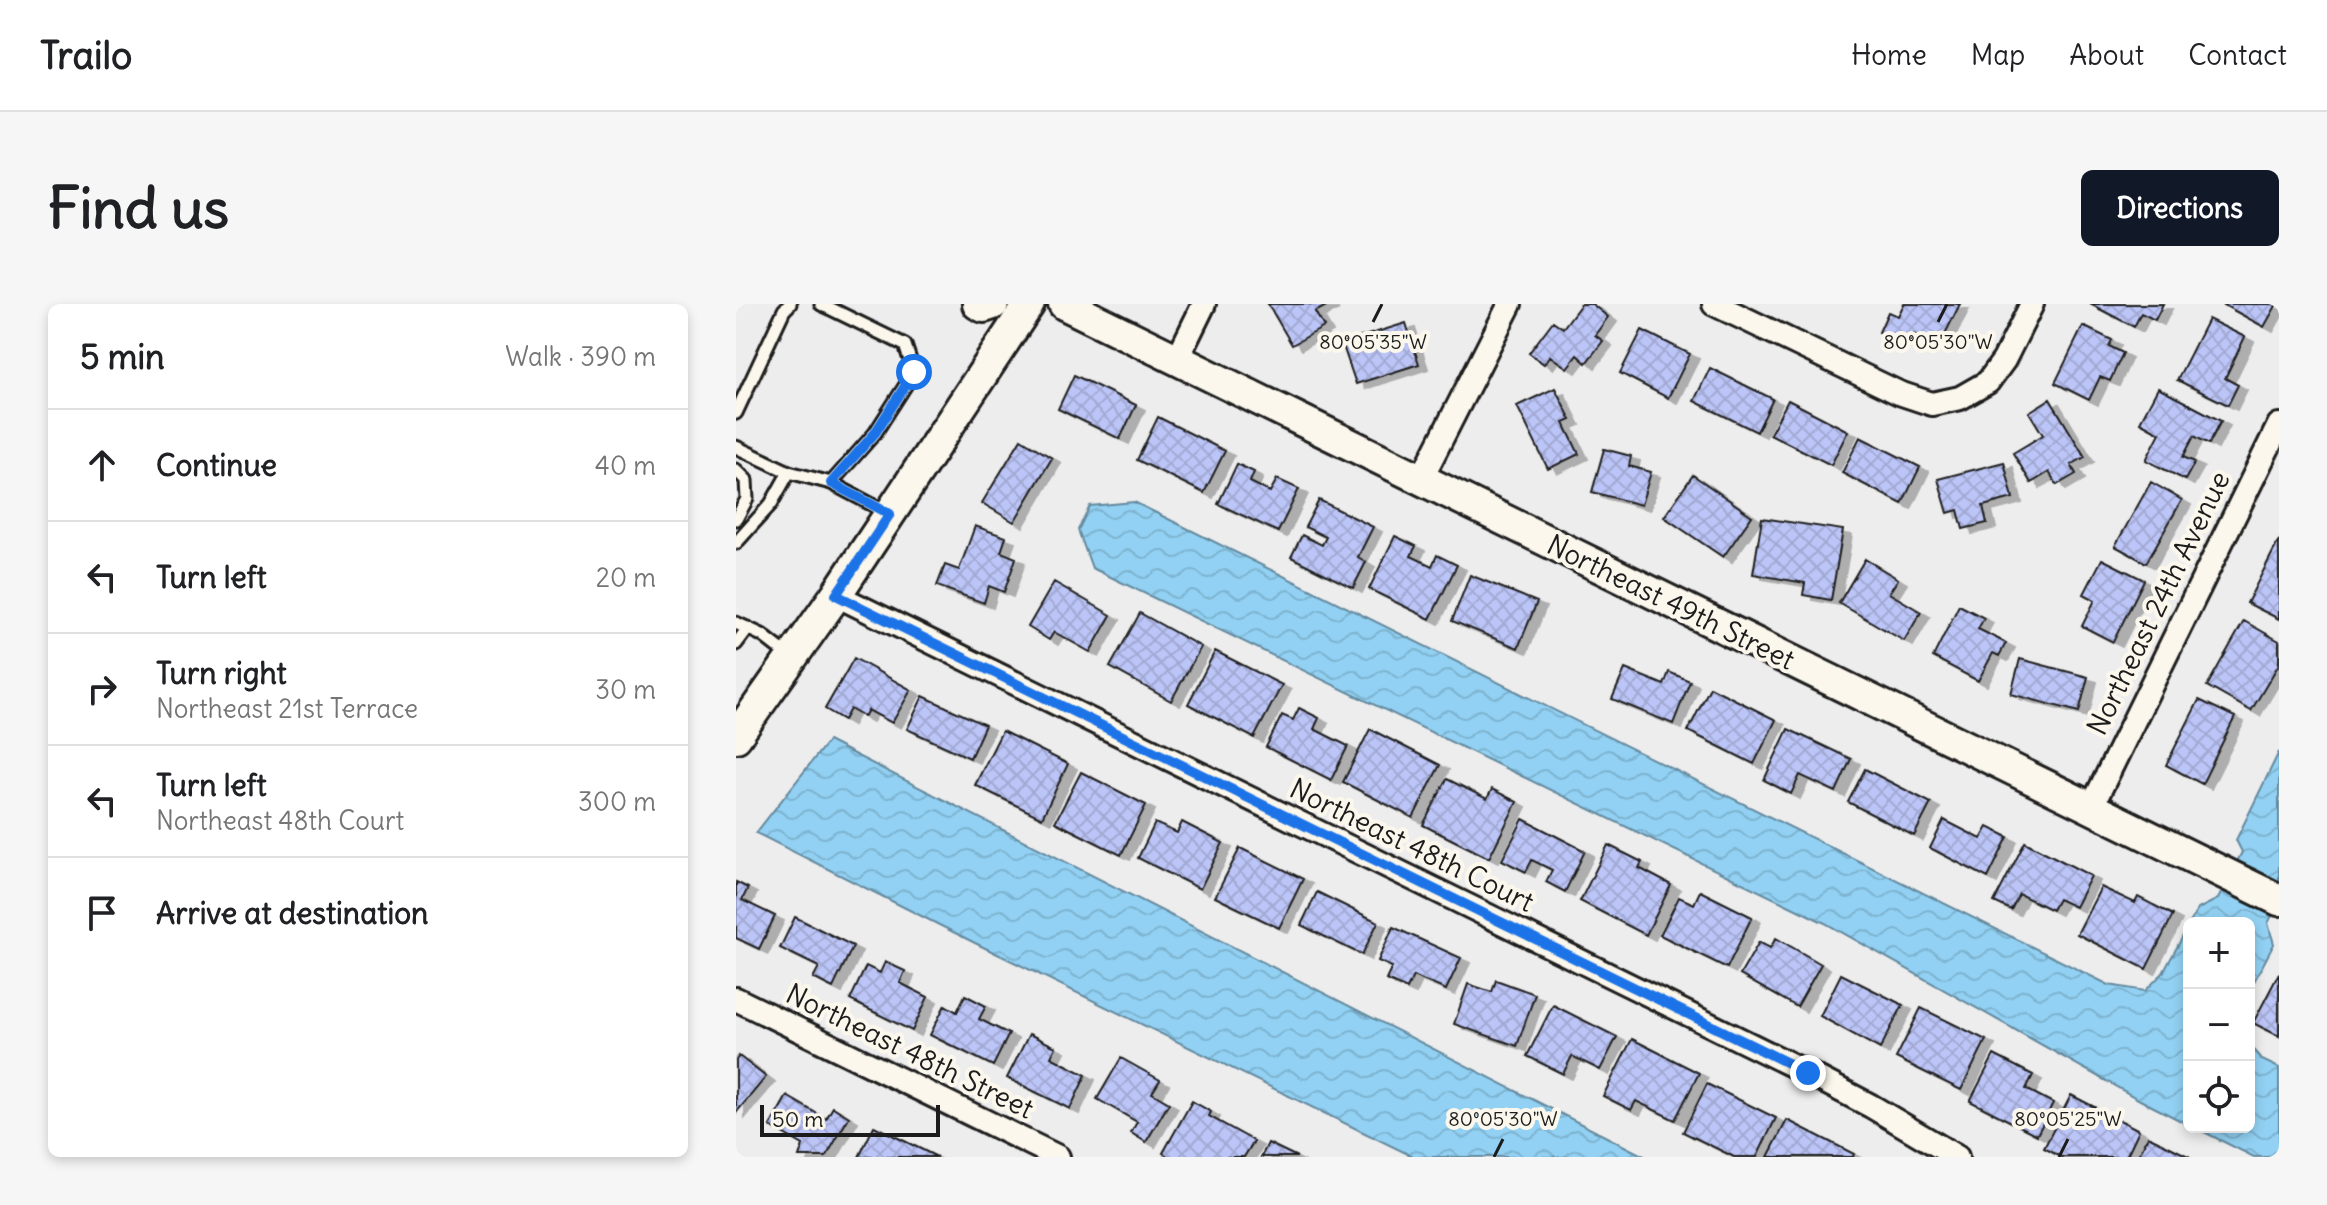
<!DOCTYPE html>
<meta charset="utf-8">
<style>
:root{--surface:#fff;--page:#f6f6f6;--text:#202124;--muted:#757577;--line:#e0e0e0;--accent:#111827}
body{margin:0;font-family:Delius,sans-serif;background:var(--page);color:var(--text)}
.controls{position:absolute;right:24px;bottom:24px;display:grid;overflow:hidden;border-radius:12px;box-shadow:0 4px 12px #0003}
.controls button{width:72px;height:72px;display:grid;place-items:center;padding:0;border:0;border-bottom:2px solid var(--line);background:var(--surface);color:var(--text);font:40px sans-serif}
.scale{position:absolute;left:24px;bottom:20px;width:180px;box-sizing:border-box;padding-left:8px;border:4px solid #1c1c1c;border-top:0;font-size:22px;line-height:28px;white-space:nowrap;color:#1c1c1c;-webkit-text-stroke:6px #fbf7ec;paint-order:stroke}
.stop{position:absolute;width:24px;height:24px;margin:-18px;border:6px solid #1a73e8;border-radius:50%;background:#fff}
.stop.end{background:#1a73e8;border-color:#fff;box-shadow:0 2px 8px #0008}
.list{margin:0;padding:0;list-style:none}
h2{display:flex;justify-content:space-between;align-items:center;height:104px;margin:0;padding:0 32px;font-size:34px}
h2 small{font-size:26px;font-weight:400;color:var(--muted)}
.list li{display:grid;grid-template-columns:52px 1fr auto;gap:24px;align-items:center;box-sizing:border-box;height:112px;padding:0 32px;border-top:2px solid var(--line)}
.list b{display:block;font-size:30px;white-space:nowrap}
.list p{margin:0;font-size:26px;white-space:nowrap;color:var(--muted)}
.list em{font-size:26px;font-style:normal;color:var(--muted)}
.icon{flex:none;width:44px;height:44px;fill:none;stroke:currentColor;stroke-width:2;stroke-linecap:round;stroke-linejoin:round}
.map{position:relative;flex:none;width:1543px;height:853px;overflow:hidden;border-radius:12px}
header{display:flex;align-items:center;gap:48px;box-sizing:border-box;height:112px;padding:0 40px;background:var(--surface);border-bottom:2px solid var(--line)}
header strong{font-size:38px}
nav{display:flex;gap:44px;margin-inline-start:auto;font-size:28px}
.intro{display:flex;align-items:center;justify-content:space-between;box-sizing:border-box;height:192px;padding:0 48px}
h1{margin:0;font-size:56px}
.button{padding:20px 36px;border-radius:12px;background:var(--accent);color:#fff;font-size:28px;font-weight:700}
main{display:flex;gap:48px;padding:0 48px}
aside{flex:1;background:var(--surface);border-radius:12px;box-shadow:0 4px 12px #0003}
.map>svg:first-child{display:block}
</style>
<header>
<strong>Trailo</strong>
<nav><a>Home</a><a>Map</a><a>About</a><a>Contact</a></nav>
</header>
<div class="intro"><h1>Find us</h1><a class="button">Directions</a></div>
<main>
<aside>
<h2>5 min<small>Walk · 390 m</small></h2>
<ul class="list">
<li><svg class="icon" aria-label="ahead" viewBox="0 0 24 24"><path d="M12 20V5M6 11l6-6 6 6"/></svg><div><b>Continue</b></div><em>40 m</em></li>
<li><svg class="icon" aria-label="left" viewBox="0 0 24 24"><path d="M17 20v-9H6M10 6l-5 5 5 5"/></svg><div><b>Turn left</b></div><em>20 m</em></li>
<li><svg class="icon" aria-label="right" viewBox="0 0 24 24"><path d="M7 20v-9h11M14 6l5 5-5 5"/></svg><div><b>Turn right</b><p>Northeast 21st Terrace</p></div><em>30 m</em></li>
<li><svg class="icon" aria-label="left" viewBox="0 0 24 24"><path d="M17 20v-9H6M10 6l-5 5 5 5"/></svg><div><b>Turn left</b><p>Northeast 48th Court</p></div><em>300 m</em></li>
<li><svg class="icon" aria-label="arrive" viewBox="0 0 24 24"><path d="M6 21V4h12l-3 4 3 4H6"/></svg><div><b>Arrive at destination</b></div></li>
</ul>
</aside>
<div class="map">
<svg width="1543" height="853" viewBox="0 0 1543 853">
<defs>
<pattern id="water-waves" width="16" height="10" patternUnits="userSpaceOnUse" patternTransform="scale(2)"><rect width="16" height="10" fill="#92d1f3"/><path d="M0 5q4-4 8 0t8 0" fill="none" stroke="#7db3d0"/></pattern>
<pattern id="building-cross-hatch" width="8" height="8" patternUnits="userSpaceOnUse" patternTransform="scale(2)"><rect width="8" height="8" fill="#bcc5f7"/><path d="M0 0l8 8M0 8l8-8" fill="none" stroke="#a1a9d3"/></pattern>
<filter id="shadow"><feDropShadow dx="9" dy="5" stdDeviation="0" flood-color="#0004"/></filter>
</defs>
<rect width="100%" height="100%" fill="#eeedee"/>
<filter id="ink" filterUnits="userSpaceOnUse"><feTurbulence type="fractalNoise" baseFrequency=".0125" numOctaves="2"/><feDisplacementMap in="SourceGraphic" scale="16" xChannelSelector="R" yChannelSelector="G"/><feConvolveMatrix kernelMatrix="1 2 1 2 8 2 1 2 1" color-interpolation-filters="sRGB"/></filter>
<g filter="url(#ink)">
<path fill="url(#water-waves)" stroke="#63899d" stroke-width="2" d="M398,198L1373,681L1409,687L1427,669L1453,621V821L1404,796L1089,619L356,264L342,226L354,202Z
M92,437L910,853H678L243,641L20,529Z
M1543,448V599L1532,619L1538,640L1513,687V619H1454L1462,605L1482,595L1506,548L1500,536Z
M1513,741L1526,756L1543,764V853H1518L1458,823H1513Z"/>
<path fill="url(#building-cross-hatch)" stroke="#1c1c1c" stroke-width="2" filter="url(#shadow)" d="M532,0H594L579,8L588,23L556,41Z
M845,0H856L872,13L859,31L867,37L850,59L841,51L831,64L814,52L808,60L793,49L817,17L827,24Z
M1168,0H1224L1203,42L1177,30L1172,42L1143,28L1152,8L1162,12Z
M1354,0H1427L1419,16L1405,9L1398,23Z
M1486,0H1541L1528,23Z
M1472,15L1509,33L1489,74L1502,81L1492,101L1441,76Z
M670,19L683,60L620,80L606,39Z
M1347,22L1376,36L1373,42L1387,49L1374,77L1364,73L1353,96L1319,79Z
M906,26L954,50L932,94L884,69Z
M974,64L1037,95L1021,128L958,97Z
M338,71L400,101L384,135L322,105Z
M819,84L835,116L828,119L843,150L812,165L781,102Z
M1422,84L1485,117L1473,140L1458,132L1447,153L1459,158L1449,176L1410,156L1424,129L1404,118Z
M1314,95L1349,153L1335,161L1340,170L1321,181L1313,168L1295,179L1277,149L1307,131L1293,108Z
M1052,96L1112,127L1095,161L1034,130Z
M422,113L489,147L468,189L401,156Z
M1124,133L1184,163L1166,200L1106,169Z
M285,135L316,154L278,218L246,199Z
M868,145L895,152L893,162L915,168L905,201L856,188Z
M1268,158L1277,194L1247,202L1251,219L1227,225L1222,206L1212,209L1202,175Z
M501,160L518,168L514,178L534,188L541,175L563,185L542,228L482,200Z
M957,171L1016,212L987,253L928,213Z
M1415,178L1446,196L1410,259L1379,242Z
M583,196L637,223L622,253L630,258L617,284L555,253L566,231L586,241L590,233L569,223Z
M1026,214L1107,226L1095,296L1067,291L1069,279L1017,270Z
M239,222L270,233L265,248L280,254L268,288L253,282L248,299L201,282L209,261L223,266Z
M659,232L680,242L675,252L696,262L701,251L721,261L694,315L633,285Z
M1543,236V315L1511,299Z
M1129,255L1162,275L1153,289L1185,308L1168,337L1103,299Z
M1366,255L1408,276L1377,338L1346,322L1359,296L1348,290Z
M734,271L801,298L782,344L716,317Z
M318,278L375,311L354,348L318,328L313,336L292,323Z
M1223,301L1248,314L1242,325L1270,339L1263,352L1257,349L1242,377L1197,353Z
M404,309L465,343L435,397L374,363Z
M1508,317L1543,337V360L1515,407L1471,382Z
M479,347L546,381L518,434L452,400Z
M118,354L175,386L156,419L132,406L128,413L114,405L108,416L89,405Z
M1284,355L1352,373L1343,408L1275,390Z
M889,365L928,381L933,368L954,377L937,420L876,395Z
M974,383L1040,416L1018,460L952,427Z
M187,392L249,421L234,454L171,425Z
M1463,396L1499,413L1466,480L1430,461Z
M563,404L583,414L578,425L612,442L595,476L530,443L546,411L557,416Z
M634,425L704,461L677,514L607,478Z
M1052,425L1115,455L1100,488L1064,471L1055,490L1028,476Z
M266,427L332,460L306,514L239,481Z
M1129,465L1195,499L1178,532L1112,498Z
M345,468L410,501L385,551L319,518Z
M711,475L751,495L756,485L781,498L753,554L687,521Z
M787,515L849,547L829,588L810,578L816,566L796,556L790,568L766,556Z
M1208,516L1245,535L1252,523L1272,533L1252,574L1194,544Z
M446,518L487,539L464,585L402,554L419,519L441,529Z
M1289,538L1355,572L1339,603L1322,595L1316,606L1283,590L1275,606L1258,598Z
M872,541L906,558L903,564L935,581L910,631L844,597Z
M504,544L567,575L543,624L479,593Z
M0,578L12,584L6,596L39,612L23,645L0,634Z
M1365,583L1399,599L1402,593L1437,611L1410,665L1341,630Z
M964,587L1016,613L991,664L924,631L943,593L958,600Z
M581,588L642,618L626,651L565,621Z
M59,613L117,642L97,684L77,674L83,663L44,644Z
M657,623L725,654L710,686L677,672L671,685L650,676L656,663L642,657Z
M1040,634L1085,660L1061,703L1004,671L1023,638L1034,644Z
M149,658L169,667L164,679L192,693L176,727L114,696L130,662L144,669Z
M1543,669V732L1517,719Z
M1105,670L1167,701L1144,745L1084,712Z
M760,676L799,690L781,742L718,720L732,680L756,688Z
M229,691L250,702L243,715L273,730L257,762L194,731L209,701L221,708Z
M817,701L881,733L864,766L836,752L827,770L791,752Z
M1185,704L1250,736L1225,786L1160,754Z
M293,730L320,743L315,753L350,771L334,805L271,774Z
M896,735L963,769L939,816L900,797L895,806L867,792Z
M1258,751L1297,771L1290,785L1317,799L1301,831L1234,797Z
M3,752L30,773L0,809V756Z
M385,754L424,776L416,789L433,799L410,838L395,829L401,818L361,795Z
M971,780L1040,814L1021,853H998L947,828Z
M1335,791L1403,826L1390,853H1325L1308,844Z
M51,792L90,815L97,803L113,813L90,853H63L67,841L34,822Z
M456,797L475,808L473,812L518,837L508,853H433L427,849Z
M1051,816L1118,850L1117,853H1032Z
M138,822L201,853H123Z
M1412,832L1454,853H1402Z
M532,839L561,853H525Z"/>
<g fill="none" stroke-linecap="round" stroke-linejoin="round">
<g stroke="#1c1c1c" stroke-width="17">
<path id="lane" d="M85,0L169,41L178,68L139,129L95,179
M0,109L48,6L54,0
M0,143L53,168L35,200L0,239
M0,166L10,176L11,195L0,215
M53,168L95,179L152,209
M0,319L26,331L53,352
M0,340L12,324"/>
</g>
<g stroke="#1c1c1c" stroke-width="28">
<path id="street" d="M978,0L1163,89L1196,100L1224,94L1252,78L1268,56L1296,0
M441,55L468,0
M685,175L774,0
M100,291L1072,769L1135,802L1221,853
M1355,504L1543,121
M0,695L322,853"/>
</g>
<g stroke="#1c1c1c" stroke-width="36">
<path id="secondary" d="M242,0L248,3L257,0
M328,0L1543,596
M0,433L100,291L293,0"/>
</g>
<use href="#lane" stroke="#fbf7ec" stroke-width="11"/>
<use href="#street" stroke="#fbf7ec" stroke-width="22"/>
<use href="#secondary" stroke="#fbf7ec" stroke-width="30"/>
</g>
</g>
<g fill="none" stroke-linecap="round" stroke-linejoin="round" filter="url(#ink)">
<path stroke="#1a73e8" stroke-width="10" d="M178,68L139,129L95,179L154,210L100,291L1072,769"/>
</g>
<path fill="none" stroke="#1c1c1c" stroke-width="3" d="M637,18L646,0M1202,18L1211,0M758,853L767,835M1323,853L1332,835"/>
<g text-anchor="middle" stroke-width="8" stroke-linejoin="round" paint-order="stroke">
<g font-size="28" fill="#1c1c1c" stroke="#fbf7ec">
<text transform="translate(935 298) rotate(26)" y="10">Northeast 49th Street</text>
<text transform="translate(1422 299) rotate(-64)" y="10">Northeast 24th Avenue</text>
<text transform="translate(676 541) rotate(26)" y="10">Northeast 48th Court</text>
<text transform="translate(174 747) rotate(26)" y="10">Northeast 48th Street</text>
</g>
</g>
<g font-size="20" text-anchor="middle" fill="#1c1c1c" stroke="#fbf7ec" stroke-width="8" stroke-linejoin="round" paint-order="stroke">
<text x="637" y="45">80°05'35"W</text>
<text x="1202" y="45">80°05'30"W</text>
<text x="767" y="822">80°05'30"W</text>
<text x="1332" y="822">80°05'25"W</text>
</g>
</svg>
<div class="controls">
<button>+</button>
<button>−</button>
<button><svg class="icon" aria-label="locate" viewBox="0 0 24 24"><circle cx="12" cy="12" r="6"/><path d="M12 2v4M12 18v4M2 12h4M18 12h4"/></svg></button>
</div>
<div class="scale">50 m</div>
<div class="stop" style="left:178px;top:68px"></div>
<div class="stop end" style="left:1072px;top:769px"></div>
</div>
</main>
